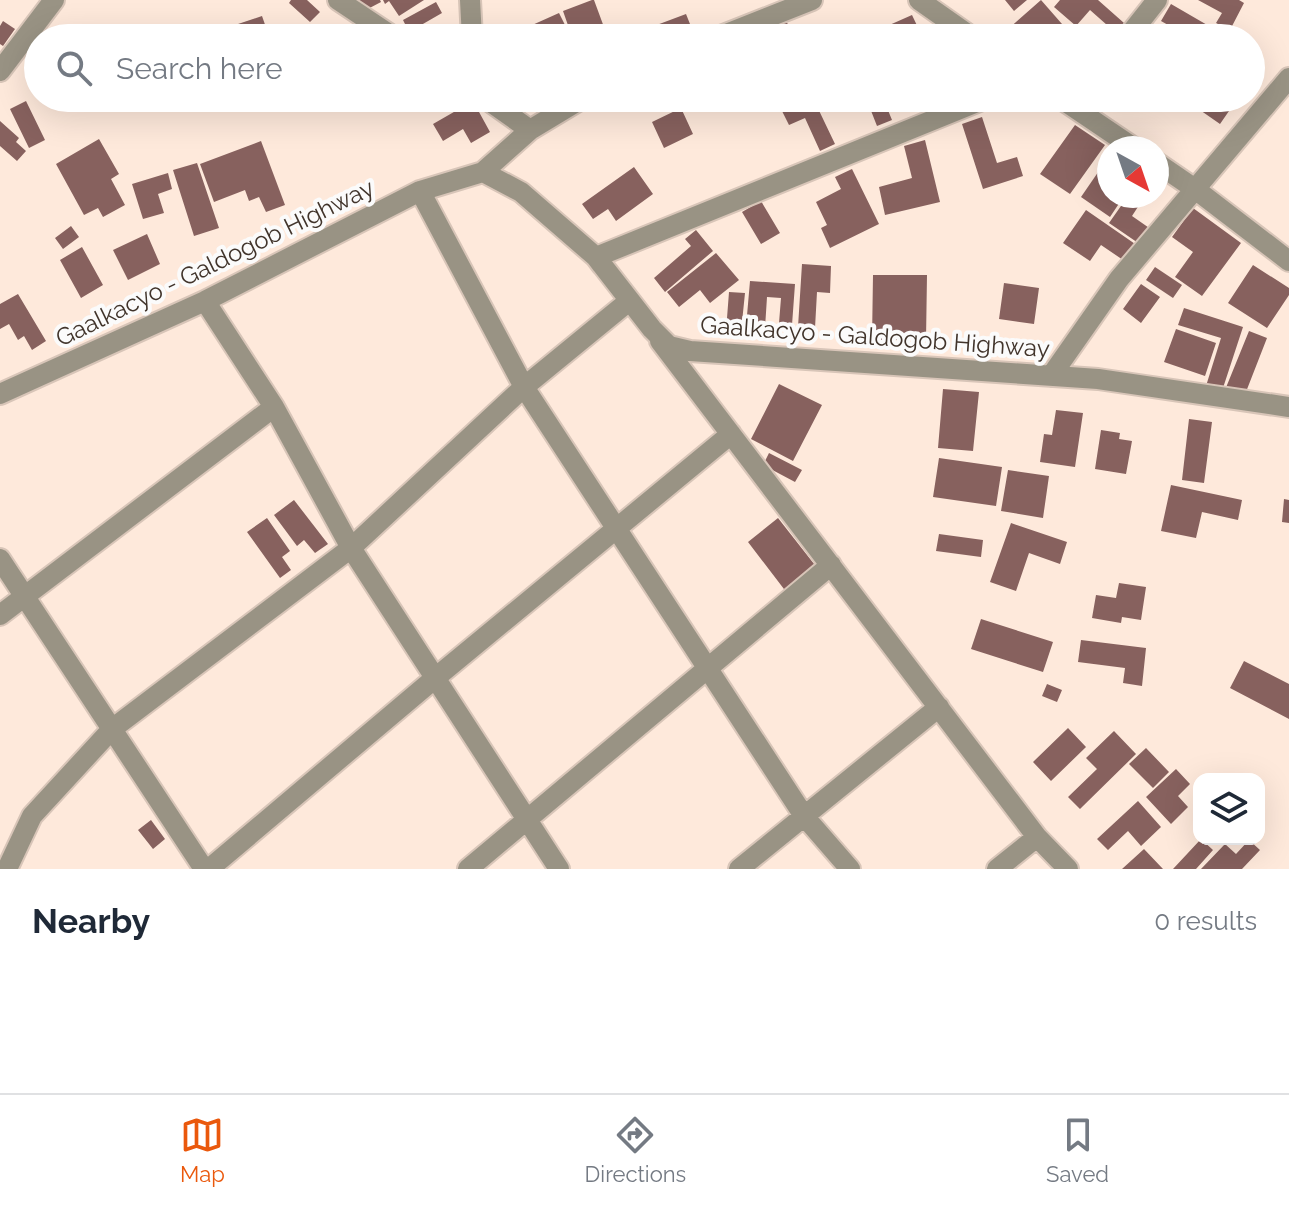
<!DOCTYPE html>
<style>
:root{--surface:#fff;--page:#f2f2f3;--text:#1f2937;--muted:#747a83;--line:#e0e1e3;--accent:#ea580c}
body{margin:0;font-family:Raleway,sans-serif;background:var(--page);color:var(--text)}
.controls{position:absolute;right:24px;bottom:24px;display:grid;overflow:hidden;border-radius:16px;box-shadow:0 8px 32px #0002}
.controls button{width:72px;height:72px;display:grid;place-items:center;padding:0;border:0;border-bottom:2px solid var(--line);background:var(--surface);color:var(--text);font:40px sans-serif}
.compass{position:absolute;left:1097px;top:136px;width:72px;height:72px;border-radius:50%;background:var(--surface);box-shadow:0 8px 32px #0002;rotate:140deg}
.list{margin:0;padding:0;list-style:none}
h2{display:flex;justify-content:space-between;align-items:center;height:104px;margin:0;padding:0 32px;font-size:34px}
h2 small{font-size:26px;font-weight:400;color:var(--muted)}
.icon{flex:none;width:44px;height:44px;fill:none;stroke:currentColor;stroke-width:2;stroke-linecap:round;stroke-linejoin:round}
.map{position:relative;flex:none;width:1289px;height:869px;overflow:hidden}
.search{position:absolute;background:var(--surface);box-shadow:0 8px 32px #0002;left:24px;right:24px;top:24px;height:88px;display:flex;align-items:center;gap:20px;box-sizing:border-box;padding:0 28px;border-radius:44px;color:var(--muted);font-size:30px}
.sheet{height:224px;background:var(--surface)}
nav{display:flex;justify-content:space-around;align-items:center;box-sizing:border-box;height:112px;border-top:2px solid var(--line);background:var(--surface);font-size:22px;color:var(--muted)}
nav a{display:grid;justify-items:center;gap:4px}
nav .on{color:var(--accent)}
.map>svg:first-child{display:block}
</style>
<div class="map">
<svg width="1289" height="869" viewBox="0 0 1289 869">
<rect width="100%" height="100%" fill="#fee9db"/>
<path fill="#87615e" d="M291,0H307L320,12L310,22L289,3Z
M356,0H380L381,2L362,12Z
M383,0H424L399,16L389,1L385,4Z
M592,0H594L608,38H585L580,27L570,31L563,11Z
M1005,0H1027L1014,11Z
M1041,0L1069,32L1062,38H1045L1038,31L1030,38H998Z
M1060,0H1098L1124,23L1116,33L1090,10L1076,26L1054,7Z
M1198,0H1239L1244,3L1230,30L1216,23L1222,13Z
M436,2L442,13L409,32L403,20Z
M1171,4L1221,33L1218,38H1191L1161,21Z
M559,13L568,31L553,38H535L530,26Z
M686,14L694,34L685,38H640L638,32Z
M912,15L922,36L860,38Z
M262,16L269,36L262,38H223L220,30Z
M785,18L794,38H770L765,27Z
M3,21L15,29L3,46L0,44V26Z
M1080,25L1094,38H1069Z
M748,98H772L752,107Z
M779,98H813L835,144L820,151L805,118L789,125L776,99Z
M866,98H883L892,120L877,126Z
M931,98H952L953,103L936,110Z
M1189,98H1238L1220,124L1187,101Z
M26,101L45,140L29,148L10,109Z
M473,101L490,132L471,143L463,129L443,141L433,124Z
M681,108L693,134L664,148L652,122Z
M982,117L997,163L1017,157L1023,176L983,189L962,124Z
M0,121L19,138L16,142L26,151L17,161L0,146Z
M1075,125L1105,145L1070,194L1040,174Z
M99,139L119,174L111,179L125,205L103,217L98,208L84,215L56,164Z
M925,140L940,202L885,215L879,187L912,178L904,146Z
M261,141L285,205L266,212L259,197L249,201L245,190L214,202L200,164Z
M197,163L219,228L194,236L173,170Z
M1103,165L1109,169V196H1124L1110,217L1081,197Z
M634,167L653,194L616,221L608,209L593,219L582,204Z
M852,169L879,224L830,248L821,228L827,225L816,202L841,189L835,177Z
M168,173L172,189L158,194L164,213L143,219L132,184Z
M1128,196H1145L1132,216L1155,232L1144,247L1109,223Z
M761,201L780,233L761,244L742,212Z
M1193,208L1241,243L1202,296L1175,277L1193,252L1172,237Z
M1086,210L1138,246L1126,262L1101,245L1090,261L1063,243Z
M71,226L79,237L63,249L55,238Z
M696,230L713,251L665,292L654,278L691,246L685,239Z
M147,234L160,264L128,280L113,250Z
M82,247L103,285L81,298L60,260Z
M716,253L739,280L710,303L700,290L679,307L667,292Z
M802,264L831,266L830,293L817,292L815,328L798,327Z
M1253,265L1289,288V295L1267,328L1228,303Z
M1155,267L1182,285L1173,298L1146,280Z
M873,275H927L926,340H872Z
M750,281L795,284L792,325L779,323L781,298L767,297L765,328L746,327Z
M1004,283L1039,288L1034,324L999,319Z
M1141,284L1160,297L1141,323L1123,309Z
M729,292L745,293L741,332L726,331Z
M18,294L46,341L32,350L24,336L18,340L9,324L0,329V304Z
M1184,308L1243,327L1222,391L1206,386L1221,338L1178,325Z
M1176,329L1216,343L1205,376L1164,362Z
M1249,331L1267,338L1244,397L1225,390Z
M779,384L822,405L793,461L751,439Z
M943,389L979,392L973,451L938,448Z
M1056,410L1083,413L1075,467L1040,462L1044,434L1052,435Z
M1189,419L1212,422L1204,483L1182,480Z
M1101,430L1120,433L1119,439L1132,441L1126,474L1095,469Z
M769,453L802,470L795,482L763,465Z
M939,458L1002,467L996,506L933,497Z
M1008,470L1049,476L1043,518L1001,511Z
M1171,485L1242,500L1238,520L1202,512L1196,538L1161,531Z
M1284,499L1289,500V523L1282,522Z
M294,500L328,544L315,553L304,540L297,546L274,515Z
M267,518L290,551L282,557L291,570L280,578L247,532Z
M778,518L818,569L787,593L748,542Z
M1011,523L1067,542L1060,564L1029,553L1016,591L990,582Z
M939,534L983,540L981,557L936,551Z
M1119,583L1146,587L1141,620L1122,617L1121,623L1092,618L1096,595L1116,598Z
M981,619L1053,642L1043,672L971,649Z
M1081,640L1146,648L1142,686L1123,683L1125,668L1078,662Z
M1244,661L1289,684V719L1230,688Z
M1047,684L1062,690L1057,702L1042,696Z
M1068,728L1086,747L1051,781L1033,762Z
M1114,731L1136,754L1080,809L1068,797L1097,769L1086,758Z
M1146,748L1169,772L1153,788L1129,764Z
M1176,769L1190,784L1178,796L1188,807L1171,824L1146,797Z
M1138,801L1161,827L1141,846L1128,831L1108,850L1097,839Z
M151,820L165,839L153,849L138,830Z
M1201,839L1213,850L1196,869H1173Z
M1249,840L1260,850L1242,869H1201L1225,844L1236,854Z
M1144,849L1163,869H1122Z"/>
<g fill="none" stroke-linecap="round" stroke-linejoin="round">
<g stroke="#d8c5b8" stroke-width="24">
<path id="minor" d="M338,0L395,38
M470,0L472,38
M919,0L973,38
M716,38L812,0
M1127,38L1157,0
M0,71L54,0
M485,98L530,130
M1060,98L1134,148
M1157,163L1195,189L1289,261
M483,172L530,130L583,98
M420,191L524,387L804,816L850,869
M602,265L596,257L987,98
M205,301L274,407L351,548L559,869
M660,341L1037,837L1068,869
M1051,376L1119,279L1289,78
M0,394L205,301L420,191L483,172L521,192L596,257L652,329L669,346L690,351L1098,379L1289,407
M0,559L204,869
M0,615L274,407
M7,869L32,816L112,729L351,548L524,387L629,301
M209,869L434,679L731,434
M468,869L831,565
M739,869L939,707
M997,869L1037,837"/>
</g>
<use href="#minor" stroke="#999384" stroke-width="20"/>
</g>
<g text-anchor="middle" stroke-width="8" stroke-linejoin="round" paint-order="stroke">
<g font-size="24" fill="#41342b" stroke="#fbfbfb">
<text transform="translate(215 263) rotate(-26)" y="8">Gaalkacyo - Galdogob Highway</text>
<text transform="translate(875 337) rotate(4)" y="8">Gaalkacyo - Galdogob Highway</text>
</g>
</g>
</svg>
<div class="controls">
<button><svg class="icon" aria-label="layers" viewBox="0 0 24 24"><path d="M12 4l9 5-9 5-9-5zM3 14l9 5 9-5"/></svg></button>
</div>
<svg class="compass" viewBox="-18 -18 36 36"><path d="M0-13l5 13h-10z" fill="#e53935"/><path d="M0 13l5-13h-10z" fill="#747a83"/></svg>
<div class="search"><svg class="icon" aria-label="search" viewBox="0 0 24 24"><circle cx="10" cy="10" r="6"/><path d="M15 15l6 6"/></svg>Search here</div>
</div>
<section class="sheet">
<h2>Nearby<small>0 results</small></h2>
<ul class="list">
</ul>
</section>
<nav>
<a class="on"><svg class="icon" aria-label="map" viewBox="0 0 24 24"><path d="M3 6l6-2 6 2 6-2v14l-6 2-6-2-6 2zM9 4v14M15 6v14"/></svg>Map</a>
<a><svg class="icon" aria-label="directions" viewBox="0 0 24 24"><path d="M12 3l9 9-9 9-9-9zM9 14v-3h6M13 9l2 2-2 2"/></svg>Directions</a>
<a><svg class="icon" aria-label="saved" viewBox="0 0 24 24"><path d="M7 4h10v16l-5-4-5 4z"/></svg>Saved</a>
</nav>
